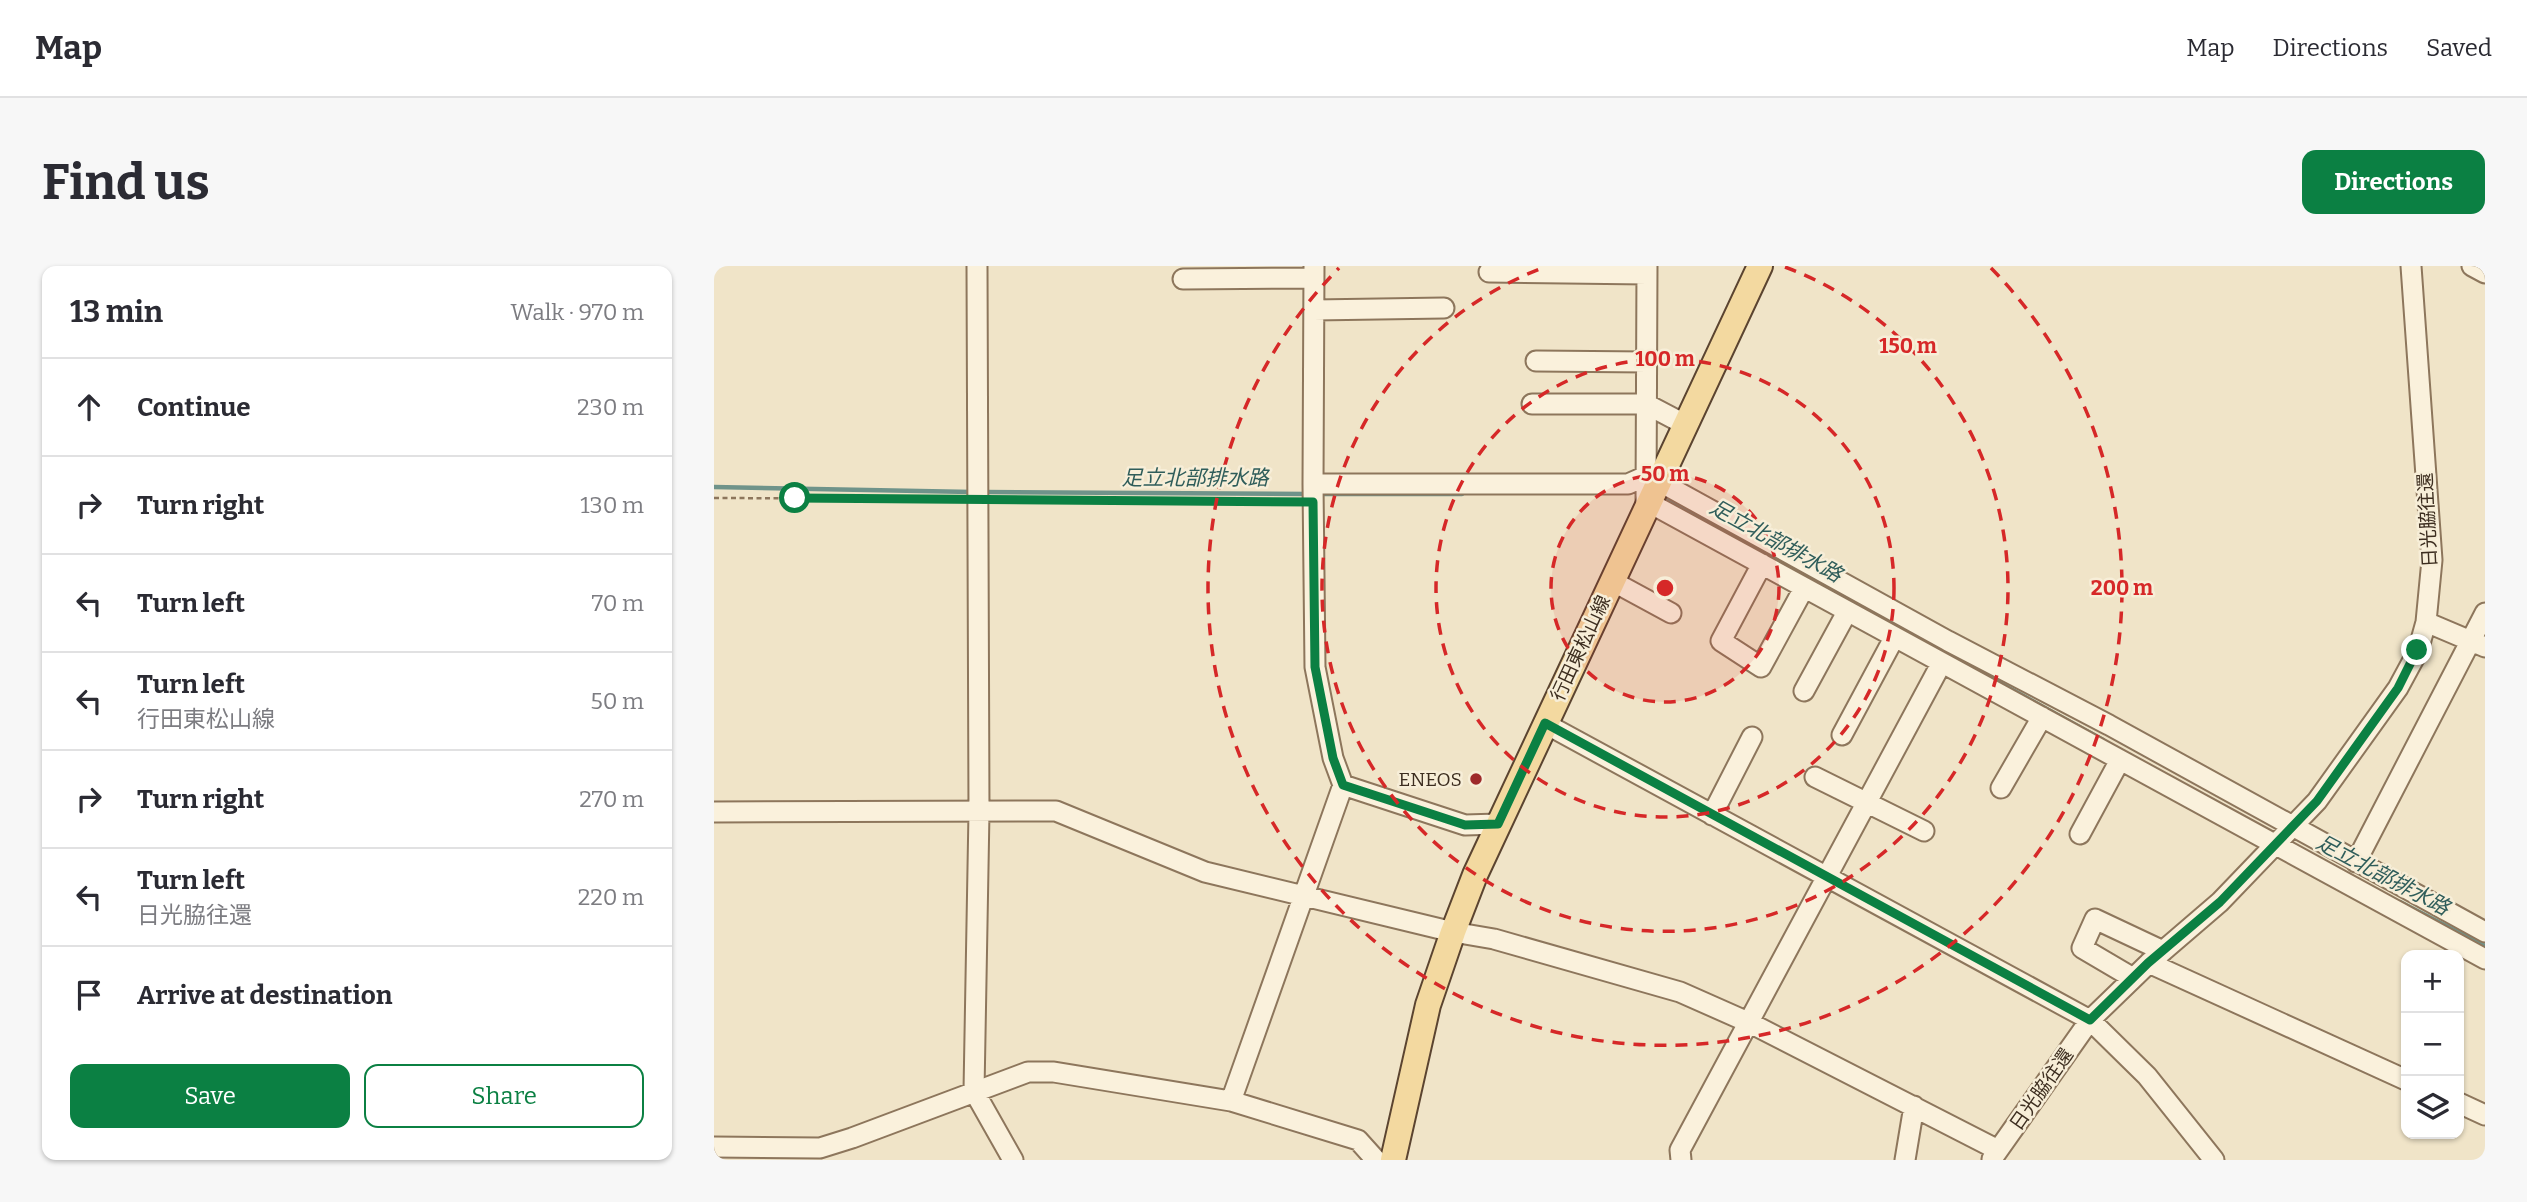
<!DOCTYPE html>
<meta charset="utf-8">
<style>
:root{--surface:#fff;--page:#f7f7f7;--text:#2b2b33;--muted:#7c7c81;--line:#e1e1e2;--accent:#0b8043}
body{margin:0;font-family:Bitter,"Noto Sans JP",serif;background:var(--page);color:var(--text)}
.controls{position:absolute;right:21px;bottom:21px;display:grid;overflow:hidden;border-radius:14px;box-shadow:0 2px 5px #0004}
.controls button{width:63px;height:63px;display:grid;place-items:center;padding:0;border:0;border-bottom:2px solid var(--line);background:var(--surface);color:var(--text);font:35px sans-serif}
.stop{position:absolute;width:21px;height:21px;margin:-16px;border:5px solid #0b8043;border-radius:50%;background:#fff}
.stop.end{background:#0b8043;border-color:#fff;box-shadow:0 2px 7px #0008}
.list{margin:0;padding:0;list-style:none}
h2{display:flex;justify-content:space-between;align-items:center;height:91px;margin:0;padding:0 28px;font-size:30px}
h2 small{font-size:23px;font-weight:400;color:var(--muted)}
.list li{display:grid;grid-template-columns:46px 1fr auto;gap:21px;align-items:center;box-sizing:border-box;height:98px;padding:0 28px;border-top:2px solid var(--line)}
.list b{display:block;font-size:26px;white-space:nowrap}
.list p{margin:0;font-size:23px;white-space:nowrap;color:var(--muted)}
.list em{font-size:23px;font-style:normal;color:var(--muted)}
.actions{display:flex;gap:14px;padding:21px 28px}
.actions a{flex:1;padding:16px 0;border:2px solid var(--accent);border-radius:14px;text-align:center;font-size:24px;color:var(--accent)}
.actions .main{background:var(--accent);color:#fff}
.icon{flex:none;width:38px;height:38px;fill:none;stroke:currentColor;stroke-width:2;stroke-linecap:round;stroke-linejoin:round}
.map{position:relative;flex:none;width:1771px;height:894px;overflow:hidden;border-radius:14px}
header{display:flex;align-items:center;gap:42px;box-sizing:border-box;height:98px;padding:0 35px;background:var(--surface);border-bottom:2px solid var(--line)}
header strong{font-size:33px}
nav{display:flex;gap:38px;margin-inline-start:auto;font-size:24px}
.intro{display:flex;align-items:center;justify-content:space-between;box-sizing:border-box;height:168px;padding:0 42px}
h1{margin:0;font-size:49px}
.button{padding:18px 32px;border-radius:14px;background:var(--accent);color:#fff;font-size:24px;font-weight:700}
main{display:flex;gap:42px;padding:0 42px}
aside{flex:1;background:var(--surface);border-radius:14px;box-shadow:0 2px 5px #0004}
.map>svg:first-child{display:block}
</style>
<header>
<strong>Map</strong>
<nav><a>Map</a><a>Directions</a><a>Saved</a></nav>
</header>
<div class="intro"><h1>Find us</h1><a class="button">Directions</a></div>
<main>
<aside>
<h2>13 min<small>Walk · 970 m</small></h2>
<ul class="list">
<li><svg class="icon" aria-label="ahead" viewBox="0 0 24 24"><path d="M12 20V5M6 11l6-6 6 6"/></svg><div><b>Continue</b></div><em>230 m</em></li>
<li><svg class="icon" aria-label="right" viewBox="0 0 24 24"><path d="M7 20v-9h11M14 6l5 5-5 5"/></svg><div><b>Turn right</b></div><em>130 m</em></li>
<li><svg class="icon" aria-label="left" viewBox="0 0 24 24"><path d="M17 20v-9H6M10 6l-5 5 5 5"/></svg><div><b>Turn left</b></div><em>70 m</em></li>
<li><svg class="icon" aria-label="left" viewBox="0 0 24 24"><path d="M17 20v-9H6M10 6l-5 5 5 5"/></svg><div><b>Turn left</b><p>行田東松山線</p></div><em>50 m</em></li>
<li><svg class="icon" aria-label="right" viewBox="0 0 24 24"><path d="M7 20v-9h11M14 6l5 5-5 5"/></svg><div><b>Turn right</b></div><em>270 m</em></li>
<li><svg class="icon" aria-label="left" viewBox="0 0 24 24"><path d="M17 20v-9H6M10 6l-5 5 5 5"/></svg><div><b>Turn left</b><p>日光脇往還</p></div><em>220 m</em></li>
<li><svg class="icon" aria-label="arrive" viewBox="0 0 24 24"><path d="M6 21V4h12l-3 4 3 4H6"/></svg><div><b>Arrive at destination</b></div></li>
</ul>
<div class="actions"><a class="main">Save</a><a>Share</a></div>
</aside>
<div class="map">
<svg width="1771" height="894" viewBox="0 0 1771 894">
<rect width="100%" height="100%" fill="#f0e4c8"/>
<g fill="none" stroke-linecap="round" stroke-linejoin="round">
<path stroke="#6f938a" stroke-width="4.5" d="M0,221L258,226
M270,226L594,228
M603,228H748
M945,233L957,235L1389,474
M1686,636L1771,680"/>
<g stroke="#8d765c" stroke-width="23">
<path id="minor" d="M263,0L265,546L260,825L299,894
M933,0L932,235L1771,693
M1758,0L1771,7
M775,6L933,8
M469,13L600,12
M600,44L730,42
M822,95L933,96
M818,138H932L972,159
M946,216L1234,375L1395,459L1771,666
M599,218H914L932,210
M1048,298L1007,375L1047,401L1090,322
M898,315L957,347
M1712,356L1771,381
M1090,425L1133,346
M830,457L1376,754L1433,810L1500,894
M1128,469L1180,372
M1101,511L1210,565
M629,519L751,559L784,558
M1287,522L1328,451
M0,546L342,545L491,606L739,666L780,673L966,726L1036,757L1284,884
M998,549L1038,471
M1366,568L1406,494
M1642,596L1771,347
M1435,697L1692,814
M1419,712L1368,682L1381,653L1449,685
M517,835L629,519L619,492L601,401L599,218L600,0
M1745,837L1771,849
M0,881L106,882L138,872L314,806H340L517,835L644,874L662,894
M1278,893L1376,754L1435,697L1506,636L1603,535L1684,422L1704,385L1712,356L1718,294L1697,0
M967,894L966,884L1227,398
M1191,894L1200,840"/>
</g>
<g stroke="#5b4430" stroke-width="28">
<path id="major" d="M679,894L714,739L739,666L761,609L1046,0"/>
</g>
<path stroke="#8d765c" stroke-width="2.5" stroke-dasharray="5 3.5" stroke-linecap="butt" d="M0,232L249,233
M280,233L581,236"/>
<use href="#minor" stroke="#faf1dc" stroke-width="19"/>
<use href="#major" stroke="#f3d9a0" stroke-width="24"/>
</g>
<g fill="none" stroke-linecap="round" stroke-linejoin="round">
<path stroke="#0b8043" stroke-width="9" d="M81,232L599,236L601,401L619,492L629,519L751,559L784,558L831,457L1376,754L1434,697L1506,636L1603,535L1684,422L1703,384"/>
</g>
<circle cx="951" cy="322" r="114" fill="#d62828" fill-opacity=".12"/>
<g fill="none" stroke="#d62828" stroke-width="3.5" stroke-dasharray="12 9">
<circle cx="951" cy="322" r="114"/>
<circle cx="951" cy="322" r="229"/>
<path d="M1071 1A343 343 0 1 1 831 1"/>
<path d="M1277 2A457 457 0 1 1 625 2"/>
</g>
<circle fill="#9e2a2b" stroke="#f7eed8" stroke-width="2.5" cx="762" cy="513" r="7"/>
<g text-anchor="middle" stroke-width="5" stroke-linejoin="round" paint-order="stroke">
<g font-size="19" fill="#3d2e20" stroke="#f7eed8">
<text transform="translate(1713 254) rotate(-93)" y="7">日光脇往還</text>
<text transform="translate(866 382) rotate(-65)" y="7">行田東松山線</text>
<text transform="translate(1327 823) rotate(-55)" y="7">日光脇往還</text>
</g>
<g font-size="19" fill="#3d2e20" stroke="#f7eed8" text-anchor="end">
<text x="748" y="520">ENEOS</text>
</g>
<g font-size="21" font-style="italic" fill="#2f5d5a" stroke="#f7eed8">
<text x="481" y="219">足立北部排水路</text>
<text transform="translate(1062 275) rotate(29)" y="7">足立北部排水路</text>
<text transform="translate(1669 609) rotate(28)" y="7">足立北部排水路</text>
</g>
</g>
<circle cx="951" cy="322" r="10" fill="#d62828" stroke="#f7eed8" stroke-width="3.5"/>
<g font-size="21" text-anchor="middle" font-weight="bold" fill="#d62828" stroke="#f7eed8" stroke-width="5" stroke-linejoin="round" paint-order="stroke">
<text x="1194" y="87">150 m</text>
<text x="951" y="100">100 m</text>
<text x="951" y="215">50 m</text>
<text x="1408" y="329">200 m</text>
</g>
</svg>
<div class="controls">
<button>+</button>
<button>−</button>
<button><svg class="icon" aria-label="layers" viewBox="0 0 24 24"><path d="M12 4l9 5-9 5-9-5zM3 14l9 5 9-5"/></svg></button>
</div>
<div class="stop" style="left:81px;top:232px"></div>
<div class="stop end" style="left:1703px;top:384px"></div>
</div>
</main>
